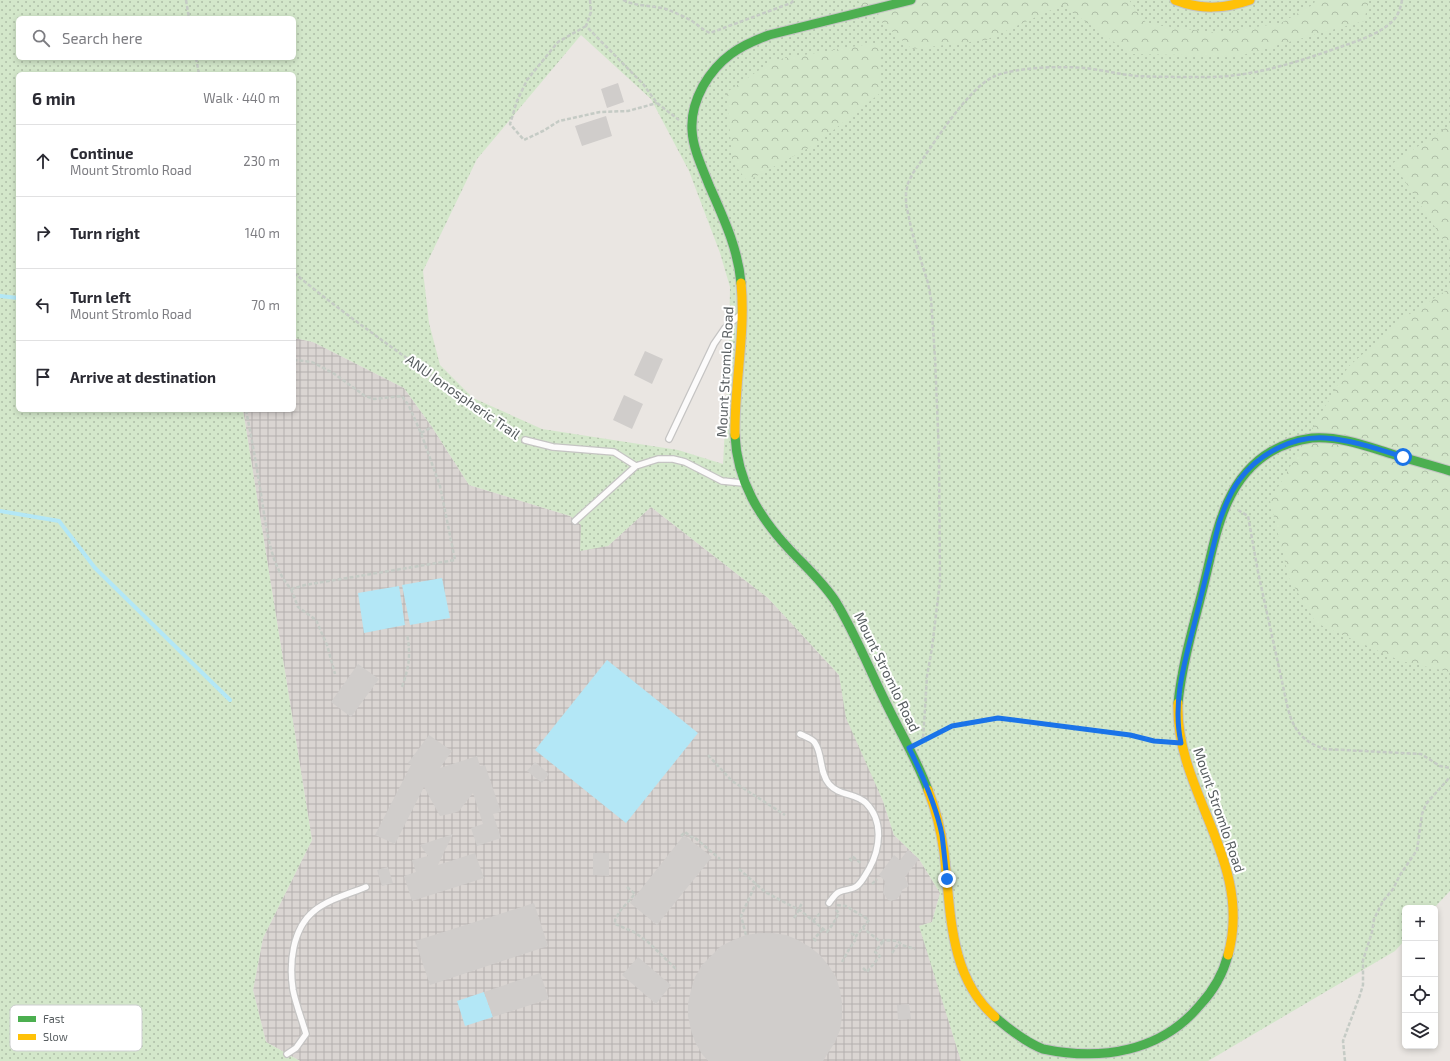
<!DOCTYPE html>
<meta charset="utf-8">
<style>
:root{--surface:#fff;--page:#f2f2f3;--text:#2b2b33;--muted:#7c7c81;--line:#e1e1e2}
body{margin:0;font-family:"Exo 2",sans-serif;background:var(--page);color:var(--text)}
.controls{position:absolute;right:12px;bottom:12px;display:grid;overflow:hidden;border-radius:6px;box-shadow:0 2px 6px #0003}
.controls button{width:36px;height:36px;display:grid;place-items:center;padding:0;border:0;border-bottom:1px solid var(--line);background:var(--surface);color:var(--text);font:20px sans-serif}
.stop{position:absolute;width:12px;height:12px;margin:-9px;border:3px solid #1a73e8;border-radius:50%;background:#fff}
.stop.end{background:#1a73e8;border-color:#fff;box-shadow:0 1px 4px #0008}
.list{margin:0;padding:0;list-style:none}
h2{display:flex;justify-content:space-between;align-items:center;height:52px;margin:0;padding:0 16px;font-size:17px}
h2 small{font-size:13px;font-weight:400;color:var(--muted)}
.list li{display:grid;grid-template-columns:26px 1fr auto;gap:12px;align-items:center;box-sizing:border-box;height:72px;padding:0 16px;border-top:1px solid var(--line)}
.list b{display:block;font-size:15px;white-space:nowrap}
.list p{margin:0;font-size:13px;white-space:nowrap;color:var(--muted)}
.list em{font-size:13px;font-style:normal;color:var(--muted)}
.icon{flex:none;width:22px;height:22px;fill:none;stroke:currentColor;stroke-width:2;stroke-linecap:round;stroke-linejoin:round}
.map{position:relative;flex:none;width:1450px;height:1061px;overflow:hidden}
.search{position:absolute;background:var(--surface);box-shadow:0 2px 6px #0003;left:16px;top:16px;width:280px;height:44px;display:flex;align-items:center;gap:10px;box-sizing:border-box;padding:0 14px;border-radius:6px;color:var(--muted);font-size:15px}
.panel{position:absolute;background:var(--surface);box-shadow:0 2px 6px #0003;left:16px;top:72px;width:280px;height:340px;border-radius:6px}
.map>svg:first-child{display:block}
</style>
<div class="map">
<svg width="1450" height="1061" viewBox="0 0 1450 1061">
<defs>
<pattern id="industrial-grid" width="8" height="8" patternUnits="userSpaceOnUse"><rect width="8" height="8" fill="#dad5d2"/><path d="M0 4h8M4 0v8" fill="none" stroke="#b4b0ae"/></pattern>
<pattern id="grass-dots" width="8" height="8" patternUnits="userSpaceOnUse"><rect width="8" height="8" fill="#d3e7ca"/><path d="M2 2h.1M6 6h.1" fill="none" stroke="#aebea7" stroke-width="1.8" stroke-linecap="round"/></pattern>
<pattern id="forest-crowns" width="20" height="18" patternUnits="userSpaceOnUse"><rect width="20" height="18" fill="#d3e7ca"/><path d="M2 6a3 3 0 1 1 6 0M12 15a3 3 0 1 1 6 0" fill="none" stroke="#aebea7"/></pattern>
</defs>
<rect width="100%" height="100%" fill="#eae6e2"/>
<path fill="url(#industrial-grid)" d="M294,338L313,342L404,388L432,427L469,485L570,516L608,546L651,507L768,598L839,675L845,704L883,801L894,835L919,859L940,893L932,922L920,926L961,1061H300L266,1042L253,990L263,938L312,840L243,410H294Z"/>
<path fill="url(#grass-dots)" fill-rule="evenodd" d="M0,0H1450V891L1434,908H1405V940L1395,951L1208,1061H961L919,926L932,922L940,893L919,859L894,835L883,801L846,718L839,675L768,598L651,507L608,546L580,551L581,525L570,516L469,485L432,427L404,388L313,342L294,338V74H18V410H243L312,840L263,938L253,990L266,1042L300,1061H0ZM18,18H294V58H18ZM581,35L651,99L689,171L720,253L730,287L729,353L723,464L678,450L542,429L473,398L440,365L429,323L423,271L477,159Z"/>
<path fill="url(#forest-crowns)" d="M857,0H1129L1147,24L1218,33L1281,23L1314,4L1315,0H1369L1364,21L1239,56L1131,54L1062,5L986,40L912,49Z
M881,42L879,94L816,144L747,181L732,161L727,92L774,60Z
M1450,125V250L1393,163Z
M1450,288V672L1401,661L1316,623L1289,578L1270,501L1348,367L1405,317Z"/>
<path fill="#b3e7f6" d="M442,578L450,618L410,625L402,585Z
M399,586L405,625L364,633L358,593Z
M607,660L698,733L626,823L535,750Z
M484,992L493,1017L465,1026L457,1001Z"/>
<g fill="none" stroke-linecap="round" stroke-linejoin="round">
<path stroke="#b3e7f6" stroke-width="4" d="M0,296L18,298
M0,511L59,521L95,568L230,700"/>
</g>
<path fill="#d0cdcb" d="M618,83L624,102L607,108L601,89Z
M606,116L612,136L582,146L575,126Z
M645,351L663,359L652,384L634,375Z
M624,395L643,404L632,429L613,420Z
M358,664L379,679L351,717L331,702Z
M429,735L452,751L440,768L477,756L480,766L485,765L501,812L493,814L501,838L477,846L471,828L483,824L473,793L459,811L454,813L440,816L424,787L395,844L375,835L411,765L408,763Z
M535,762L549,774L542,783L527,771Z
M453,834L438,865L475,853L484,878L412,901L404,876L416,872L412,860L428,856L420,845Z
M684,835L712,857L657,925L630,903Z
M908,850L919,859L905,877L909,886L902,890L901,894L897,899L891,901L888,900L883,893L885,881L879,875L894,855L900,860Z
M593,853H609V876L593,875Z
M388,867L393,883L382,886L377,870Z
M534,903L548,946L430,985L415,941Z
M759,933H773L786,935L798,940L810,947L820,955L829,966L836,977L840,990L842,1003V1017L840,1030L835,1042L823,1061H708L702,1054L695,1042L691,1030L688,1016V1003L691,990L695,977L702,965L721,946L733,940L746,935Z
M638,957L671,985L656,1004L622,975Z
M540,973L549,999L493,1017L484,992Z
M909,1004L911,1019L898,1020L897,1005Z"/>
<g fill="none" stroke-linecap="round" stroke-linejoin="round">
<g stroke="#c5c4c3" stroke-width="8">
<path id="lane" d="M669,439L714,344L725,328L740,315
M525,440L553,447L614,452L636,466
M575,521L636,466L658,459H673L685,462L722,481L743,483
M800,734C804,736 813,739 815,743C823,755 819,772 829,784C839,796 856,793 866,803C884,821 880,849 869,869C865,875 863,881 857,886C852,890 845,889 839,892C835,894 832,899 829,903
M287,1054L296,1048L306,1034C302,1020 296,1005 293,990C289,964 292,929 314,911C329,899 349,894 366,887"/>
</g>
<g stroke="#c4c4c3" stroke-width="11">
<path id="fast" d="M741,283C738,248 723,217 709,185C702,167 693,149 692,130C691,114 696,99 703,86C719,58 739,46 769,35L911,0
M735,435C737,481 759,517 790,550C806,567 823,582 836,602C856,635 870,671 887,705C901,734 917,760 928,790
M1178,703C1182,666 1192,631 1201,596C1215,544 1220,481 1272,451C1284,444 1298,440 1312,438C1340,436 1366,446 1392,454C1411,460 1431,465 1450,471
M995,1017C1010,1030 1025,1042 1043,1049C1101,1061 1161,1052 1200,1005C1213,991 1223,974 1228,955"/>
</g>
<g stroke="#c4c4c3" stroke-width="11">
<path id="slow" d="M1175,0C1201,10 1224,9 1250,0
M735,435C734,384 746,334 741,283
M1178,703C1175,792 1254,862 1228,955
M928,790C936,810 941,831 944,852C951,909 948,976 995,1017"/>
</g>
<path stroke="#c5cbc5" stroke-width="2.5" stroke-dasharray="4 2" stroke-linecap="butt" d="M186,0L189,18
M590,0L591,12L586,26L643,84L657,103L679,120
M623,0C637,7 654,5 669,10C676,13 685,17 692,21C698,25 703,30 710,33L791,3L794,0
M586,26L558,42L527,80L517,101L510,124L524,140L543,131L559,121L600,112L628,111L657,103
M196,58L199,74
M294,273C339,310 386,343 433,377C461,397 488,419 518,436
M246,410C251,436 256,462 260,488C266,522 268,563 291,589L305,585L455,560L440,486L421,433L409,406L402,396L374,399L365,396L333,373L312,362L294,360
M421,433L432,427
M1238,510L1248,516L1258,572L1288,709C1294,731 1303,742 1325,749L1421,754L1440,766L1450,768
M291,589L298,607L316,620L327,645L335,674
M402,687C409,667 411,655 407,634
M923,740L952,726L998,718L1130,735L1154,741L1166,742
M920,742L923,740L927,676L932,648L940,581L939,455L935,357L931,299L928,283L912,232L906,204V193L908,183L913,173C931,148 968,87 995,76C1017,67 1060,66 1085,68C1102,70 1118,74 1136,76C1159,77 1184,77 1208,77C1254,77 1300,61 1343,46C1360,40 1385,32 1396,17C1399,12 1401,6 1402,0
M708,755L732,781L785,815
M681,836L685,832L691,837H694L720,859
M852,861L850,859L853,857L862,864
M739,869L765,892L801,911L827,932C832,926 835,920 839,913L835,909
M872,884L877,879
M627,887L635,894L620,911L615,920V924L634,932L648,942L676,969
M837,905L846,906L869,920L856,936L857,938C851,945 847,953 842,962
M794,918C798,913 799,907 803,902
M813,921L821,912
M851,933L856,936
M746,935L741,916L756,883
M816,941L814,939L823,929
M882,943L884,940L898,941L902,945L915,949
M892,953L899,943
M863,968L867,972L880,956L875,952L882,943L863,928
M1345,1061L1343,1041L1360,995L1363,985V960L1372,932L1374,919L1383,901L1393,889L1400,875L1417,850L1422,814L1426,804L1450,777"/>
<use href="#lane" stroke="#fcfbfb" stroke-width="5.5"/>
<use href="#fast" stroke="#4caf50" stroke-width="9"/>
<use href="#slow" stroke="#ffc107" stroke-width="9"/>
</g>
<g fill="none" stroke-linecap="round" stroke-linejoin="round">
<path stroke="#1a73e8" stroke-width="5" d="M947,879C945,864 944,850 942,835C936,805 923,776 909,748L952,726L998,718L1130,735L1154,741L1181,743C1172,702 1185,661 1195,621C1203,588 1211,556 1219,523C1224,508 1230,492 1240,479C1260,453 1293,436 1325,438C1352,440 1378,449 1403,457"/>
</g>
<g text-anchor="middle" stroke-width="4" stroke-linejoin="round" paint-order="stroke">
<g font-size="14" fill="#585e61" stroke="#fff">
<text transform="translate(725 372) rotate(-87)" y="5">Mount Stromlo Road</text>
<text transform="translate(463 397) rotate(35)" y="5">ANU Ionospheric Trail</text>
<text transform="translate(887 672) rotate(64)" y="5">Mount Stromlo Road</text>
<text transform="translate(1219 810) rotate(71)" y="5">Mount Stromlo Road</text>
</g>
</g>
<rect x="10" y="1005" width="132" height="46" rx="6" fill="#fff" stroke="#cdcfd0" stroke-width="1"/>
<rect x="18" y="1016" width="18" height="6" fill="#4caf50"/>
<rect x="18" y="1034" width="18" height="6" fill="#ffc107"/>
<g font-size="11" fill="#585e61">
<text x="43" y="1023">Fast</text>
<text x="43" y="1041">Slow</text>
</g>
</svg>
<div class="controls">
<button>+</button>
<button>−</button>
<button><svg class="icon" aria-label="locate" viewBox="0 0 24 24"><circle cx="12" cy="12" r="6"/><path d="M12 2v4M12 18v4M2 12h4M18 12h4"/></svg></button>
<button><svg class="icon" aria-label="layers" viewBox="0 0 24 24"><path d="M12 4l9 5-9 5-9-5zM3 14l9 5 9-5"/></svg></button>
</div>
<div class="stop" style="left:1403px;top:457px"></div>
<div class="stop end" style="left:947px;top:879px"></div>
<div class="search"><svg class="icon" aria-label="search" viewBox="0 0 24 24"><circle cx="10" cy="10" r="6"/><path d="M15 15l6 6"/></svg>Search here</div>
<section class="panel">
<h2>6 min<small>Walk · 440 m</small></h2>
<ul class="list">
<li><svg class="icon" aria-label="ahead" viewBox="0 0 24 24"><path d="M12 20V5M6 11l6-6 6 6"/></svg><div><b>Continue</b><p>Mount Stromlo Road</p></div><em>230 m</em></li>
<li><svg class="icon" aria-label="right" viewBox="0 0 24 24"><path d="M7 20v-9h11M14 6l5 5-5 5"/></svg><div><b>Turn right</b></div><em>140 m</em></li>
<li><svg class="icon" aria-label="left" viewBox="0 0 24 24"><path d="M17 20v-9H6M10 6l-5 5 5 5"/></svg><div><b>Turn left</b><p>Mount Stromlo Road</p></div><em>70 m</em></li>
<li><svg class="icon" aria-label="arrive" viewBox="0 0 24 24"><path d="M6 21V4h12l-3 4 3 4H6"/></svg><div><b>Arrive at destination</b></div></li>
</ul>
</section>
</div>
